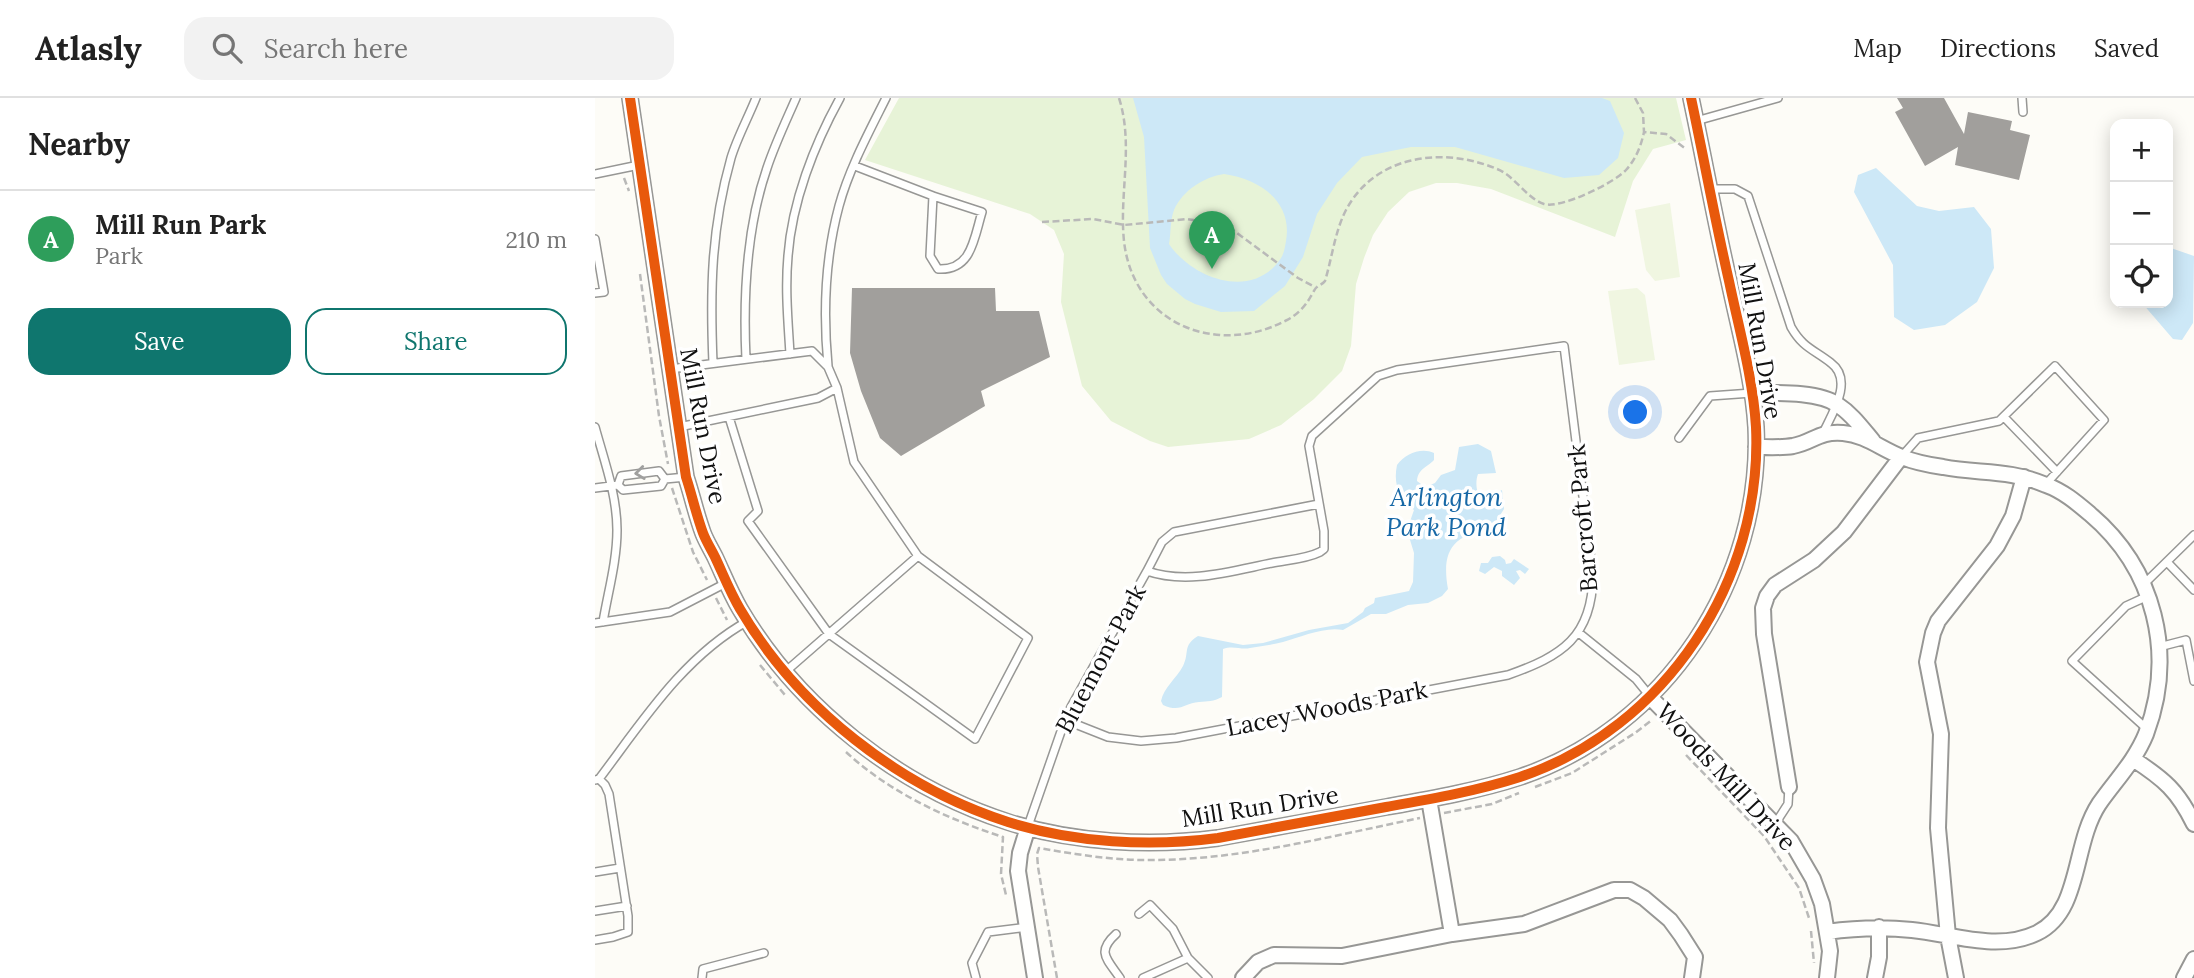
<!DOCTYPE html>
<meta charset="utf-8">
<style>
:root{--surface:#fff;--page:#f2f2f2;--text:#222;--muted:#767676;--line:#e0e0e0;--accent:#0f766e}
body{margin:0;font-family:Lora,serif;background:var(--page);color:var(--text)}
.controls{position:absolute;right:21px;top:21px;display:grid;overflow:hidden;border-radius:14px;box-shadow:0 4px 18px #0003}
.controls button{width:63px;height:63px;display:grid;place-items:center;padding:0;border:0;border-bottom:2px solid var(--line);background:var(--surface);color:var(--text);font:35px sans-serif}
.you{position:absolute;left:1041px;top:315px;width:24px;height:24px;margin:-18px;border:5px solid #fff;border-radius:50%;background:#1a73e8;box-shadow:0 0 0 10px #1a73e833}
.badge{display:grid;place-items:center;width:46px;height:46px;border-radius:50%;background:var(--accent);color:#fff;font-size:23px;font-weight:700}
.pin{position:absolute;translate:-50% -58px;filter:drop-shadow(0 2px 4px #0008)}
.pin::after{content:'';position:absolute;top:37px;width:24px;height:21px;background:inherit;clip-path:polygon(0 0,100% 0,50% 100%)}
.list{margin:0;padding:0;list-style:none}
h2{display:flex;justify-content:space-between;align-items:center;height:91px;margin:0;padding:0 28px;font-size:30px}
h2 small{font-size:23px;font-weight:400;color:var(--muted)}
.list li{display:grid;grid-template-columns:46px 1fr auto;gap:21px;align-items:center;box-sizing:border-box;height:98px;padding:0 28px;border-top:2px solid var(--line)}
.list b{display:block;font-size:26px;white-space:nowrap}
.list p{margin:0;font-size:23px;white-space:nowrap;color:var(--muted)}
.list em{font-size:23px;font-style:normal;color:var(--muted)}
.actions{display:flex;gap:14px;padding:21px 28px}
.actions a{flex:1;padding:16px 0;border:2px solid var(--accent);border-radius:21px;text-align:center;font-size:24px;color:var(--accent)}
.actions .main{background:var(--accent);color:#fff}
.icon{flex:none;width:38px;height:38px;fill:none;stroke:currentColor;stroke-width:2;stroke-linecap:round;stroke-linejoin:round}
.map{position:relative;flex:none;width:1599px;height:880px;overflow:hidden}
header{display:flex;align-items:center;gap:42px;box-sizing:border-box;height:98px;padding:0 35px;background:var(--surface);border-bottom:2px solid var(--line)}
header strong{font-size:33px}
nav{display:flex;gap:38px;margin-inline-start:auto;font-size:24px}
.search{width:490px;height:63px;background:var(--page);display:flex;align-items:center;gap:18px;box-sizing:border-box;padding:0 24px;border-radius:21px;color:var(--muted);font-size:26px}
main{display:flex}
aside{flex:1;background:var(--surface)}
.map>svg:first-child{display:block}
</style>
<header>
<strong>Atlasly</strong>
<div class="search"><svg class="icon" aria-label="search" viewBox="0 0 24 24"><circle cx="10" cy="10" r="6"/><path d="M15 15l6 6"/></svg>Search here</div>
<nav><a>Map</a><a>Directions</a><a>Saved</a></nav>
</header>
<main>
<aside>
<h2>Nearby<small></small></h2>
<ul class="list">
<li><span class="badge" style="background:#2e9e5b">A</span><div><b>Mill Run Park</b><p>Park</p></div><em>210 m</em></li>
</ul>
<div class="actions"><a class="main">Save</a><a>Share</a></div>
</aside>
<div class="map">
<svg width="1599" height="880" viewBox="0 0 1599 880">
<rect width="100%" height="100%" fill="#fdfcf7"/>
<path fill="#e7f3d7" d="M304,0H1081L1091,42L1058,51L1038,83L1020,139L896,91L862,85H841L814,94L793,114L778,137L769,160L761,186L756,248L747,273L719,301L686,327L654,341L573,349L555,343L516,323L487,288L466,204L469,156L459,132L435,116L270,62Z"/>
<path fill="#f0f6e1" d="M1075,105L1085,179L1060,183L1051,172L1040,112Z
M1042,190L1050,197L1060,262L1024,267L1013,193Z"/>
<path fill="#cde8f7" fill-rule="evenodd" d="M538,0H1007L1015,3L1029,35L1023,60L1004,77L969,80L860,49H816L767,59L742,85L722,116L708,159L690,188L659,213L626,214L600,206L590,201L572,186L566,177L555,150L549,39ZM629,76C664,81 698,103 691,143C690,149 689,157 684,163C655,202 597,180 574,146C576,135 575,122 579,112C588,92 609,79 629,76Z
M1281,70L1322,108L1344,113L1379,109L1396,131L1399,170L1382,204L1350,227L1319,232L1299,219L1298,167L1259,94L1263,77Z
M1573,149L1599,158L1598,225L1587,242L1578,241L1547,205H1573Z
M883,346L896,353L901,375L883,376C880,384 881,397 888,402L907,392L909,411L897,430C858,437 846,452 853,491L847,498L833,505L813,507L791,516H776L748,532C731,528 705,539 688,544C677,547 666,548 655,550C646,552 638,547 628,551L627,599C618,604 613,603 604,604C589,605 586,615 568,607L566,603C569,589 581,581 588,568C595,554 587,548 603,538L648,547L668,545L714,532L753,525L768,514L770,510L779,505L780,500L814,493L818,484L819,455L812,432L819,412C804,401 798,386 802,367C810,356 826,349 839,355V362C831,370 823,371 822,383L830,389L840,385L846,377L860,372L864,349Z
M905,458L910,462L911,466L916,465L919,461L934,471L930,476L925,472L921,473L925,480L919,487L907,478V473L899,469L890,476L884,473L886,465H893L897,459Z"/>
<path fill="#a19f9c" d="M1302,0H1349L1369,36L1373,14L1417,23L1415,32L1435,37L1424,82L1360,67L1363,49L1330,68L1300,14L1308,10Z
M257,190H400L401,213H444L455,259L386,293L390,308L306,358L285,340L266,293L255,255Z"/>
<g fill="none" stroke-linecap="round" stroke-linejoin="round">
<g stroke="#979795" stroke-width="10">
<path id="lane" d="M1427,0L1428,14
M1101,23L1183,0
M260,68L338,98L335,158L343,171C377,173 379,140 387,114L338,98
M0,76L44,67
M1114,91H1140L1153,98L1196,229C1208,250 1218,251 1236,265C1259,282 1237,316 1228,335
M0,141L9,194L0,195
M195,256C193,223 190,191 193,158C197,104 219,47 245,0
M151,261C148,197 151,131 172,70C180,46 191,23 201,0
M118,265C115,192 116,131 136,60C142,40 153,20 161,0
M233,268C228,215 230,160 244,108C254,71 274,34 291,0
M75,271L217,253L233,269L242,290L223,300L84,329
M134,319L163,413L153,423L234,536L380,641L433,540L323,458
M1409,319L1462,374
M0,329C9,362 22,397 22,432C22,463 13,494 8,524
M1084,340L1115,298L1157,295
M1307,358L1323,340L1404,323L1460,268L1509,322L1451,386
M23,387L26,378L64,373L70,381
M0,390L23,387L28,392L66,388L70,381L91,379
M1572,464L1599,492
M552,473L567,444L579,434L724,406
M1549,486L1599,437
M0,525L75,514L131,485
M984,535L1041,581L1054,597
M1564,549L1591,542L1599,583
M190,574L323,458L259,364L242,290
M1552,631L1477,563L1531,508L1553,498
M0,682L4,681C47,624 89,558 153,523
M1180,726L1193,706L1194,689
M433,728L470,622L476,609L552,473C592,487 637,473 677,465C692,462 711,461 725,454L729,451V433L714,348L717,338L783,278L802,272L969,248L998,478C997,539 967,558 913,577L581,640L546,643L513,639L470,622
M0,774L25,770
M0,813L32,808
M544,816L555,807L578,831L593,860L613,880
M521,836C501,854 512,861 525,880
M0,842L18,839L33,834V818L14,696L10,687L4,681
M107,880L108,871L169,855
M381,880L377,865L393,834L433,829
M548,880L593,860"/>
</g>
<g stroke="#979795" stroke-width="18">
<path id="street" d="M35,0L91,379C97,397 101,416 108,435C111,443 116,451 120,459C128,476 135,494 145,511C203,610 304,689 413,724C479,745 555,749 623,740C679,730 735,719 791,709C836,701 882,693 925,679C1071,630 1168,482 1161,329C1158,280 1144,231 1134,183C1120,122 1109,61 1096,0
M1157,295C1181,295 1224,293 1243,307C1257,316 1267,330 1278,343
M1161,349C1173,349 1186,350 1198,348C1219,344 1223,333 1248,335C1271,337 1286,351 1307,359C1319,364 1334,367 1348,369C1384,376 1414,371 1451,387C1468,393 1482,405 1495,416C1560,471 1581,556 1551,636C1540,663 1520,683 1504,706C1477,747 1487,813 1442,835C1402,854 1357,836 1317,832C1288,829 1261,830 1232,834
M1055,599L1196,743L1218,781L1227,806L1235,853L1232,880
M1538,661C1569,681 1583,693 1599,726
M1194,689L1169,536L1168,510L1172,498L1180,487L1219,462L1249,434L1306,359
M834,701L857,836
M433,729L425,755L423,773L440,880
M648,880L663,864L679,857L747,858L857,836L929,826L1019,792H1035L1049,800L1075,822L1086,837L1100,859L1097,880
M1280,880L1284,859V829
M1361,880L1353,838L1343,730L1346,636L1332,564L1338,535L1343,523L1402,448L1418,418L1429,379
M1589,880L1599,861"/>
</g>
<path stroke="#b9b9b8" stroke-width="2.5" stroke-dasharray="7 3.5" stroke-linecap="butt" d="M524,0C539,47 524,96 529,143C538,225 620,259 690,223C701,218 710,209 716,198C717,197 720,190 722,189C724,187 728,186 730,183C737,160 740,133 751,112C780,57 848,48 902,71C920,78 931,100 949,106C966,111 1019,85 1031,72C1041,61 1046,48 1049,34
M1040,0L1048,15L1049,34L1071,36L1091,51
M29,80L34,93
M447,124L498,121L529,127L592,121L631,127L703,180L720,189
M45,176L64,318L73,366
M77,390L98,454L112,482
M121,500L132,522
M165,567L190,597
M251,654C294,694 352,721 408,739L406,776L411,797
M1091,657L1169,738L1204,790L1214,820
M940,689L977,675L1040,635L1057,622
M849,715L897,706L924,695
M1216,833L1219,865
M462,880L443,769L442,756L444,750C479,756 515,762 550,762C643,763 735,738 825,720"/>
<use href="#lane" stroke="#fffffe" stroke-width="7"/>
<use href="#street" stroke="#fffffe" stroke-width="14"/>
<g stroke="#fff" stroke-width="15">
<path id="cycleway" d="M35,0L91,379C97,397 101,416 108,435C111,443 116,451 120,459C128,476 135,494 145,511C203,610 304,689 413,724C479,745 555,749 623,740C679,730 735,719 791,709C836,701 882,693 925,679C1071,630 1168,482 1161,329C1158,280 1144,231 1134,183C1120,122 1109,61 1096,0"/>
</g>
<use href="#cycleway" stroke="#e8590c" stroke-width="10"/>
</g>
<defs><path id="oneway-chevron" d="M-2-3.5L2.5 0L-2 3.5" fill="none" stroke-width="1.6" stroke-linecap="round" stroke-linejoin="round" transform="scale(1.75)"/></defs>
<use stroke="#a0a09f" href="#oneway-chevron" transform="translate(45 375) rotate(173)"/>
<g text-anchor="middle" stroke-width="7" stroke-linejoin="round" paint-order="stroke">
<g font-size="24" fill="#111" stroke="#fff">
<text transform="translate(1165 243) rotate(80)" y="8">Mill Run Drive</text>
<text transform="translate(108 328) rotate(79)" y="8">Mill Run Drive</text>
<text transform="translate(988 420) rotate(-95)" y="8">Barcroft Park</text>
<text transform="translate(506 561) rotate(-62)" y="8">Bluemont Park</text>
<text transform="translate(732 611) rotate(-11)" y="8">Lacey Woods Park</text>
<text transform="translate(1131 679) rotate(47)" y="8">Woods Mill Drive</text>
<text transform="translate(665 709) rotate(-9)" y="8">Mill Run Drive</text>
</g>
<g font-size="26" font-style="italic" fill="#1768a6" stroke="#fff">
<text x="851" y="408">Arlington<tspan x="851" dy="30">Park Pond</tspan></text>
</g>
</g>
</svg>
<div class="controls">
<button>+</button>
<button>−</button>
<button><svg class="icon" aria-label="locate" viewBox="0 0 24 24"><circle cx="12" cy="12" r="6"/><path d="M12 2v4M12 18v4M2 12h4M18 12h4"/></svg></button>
</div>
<div class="you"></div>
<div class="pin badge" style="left:617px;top:171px;background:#2e9e5b">A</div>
</div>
</main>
